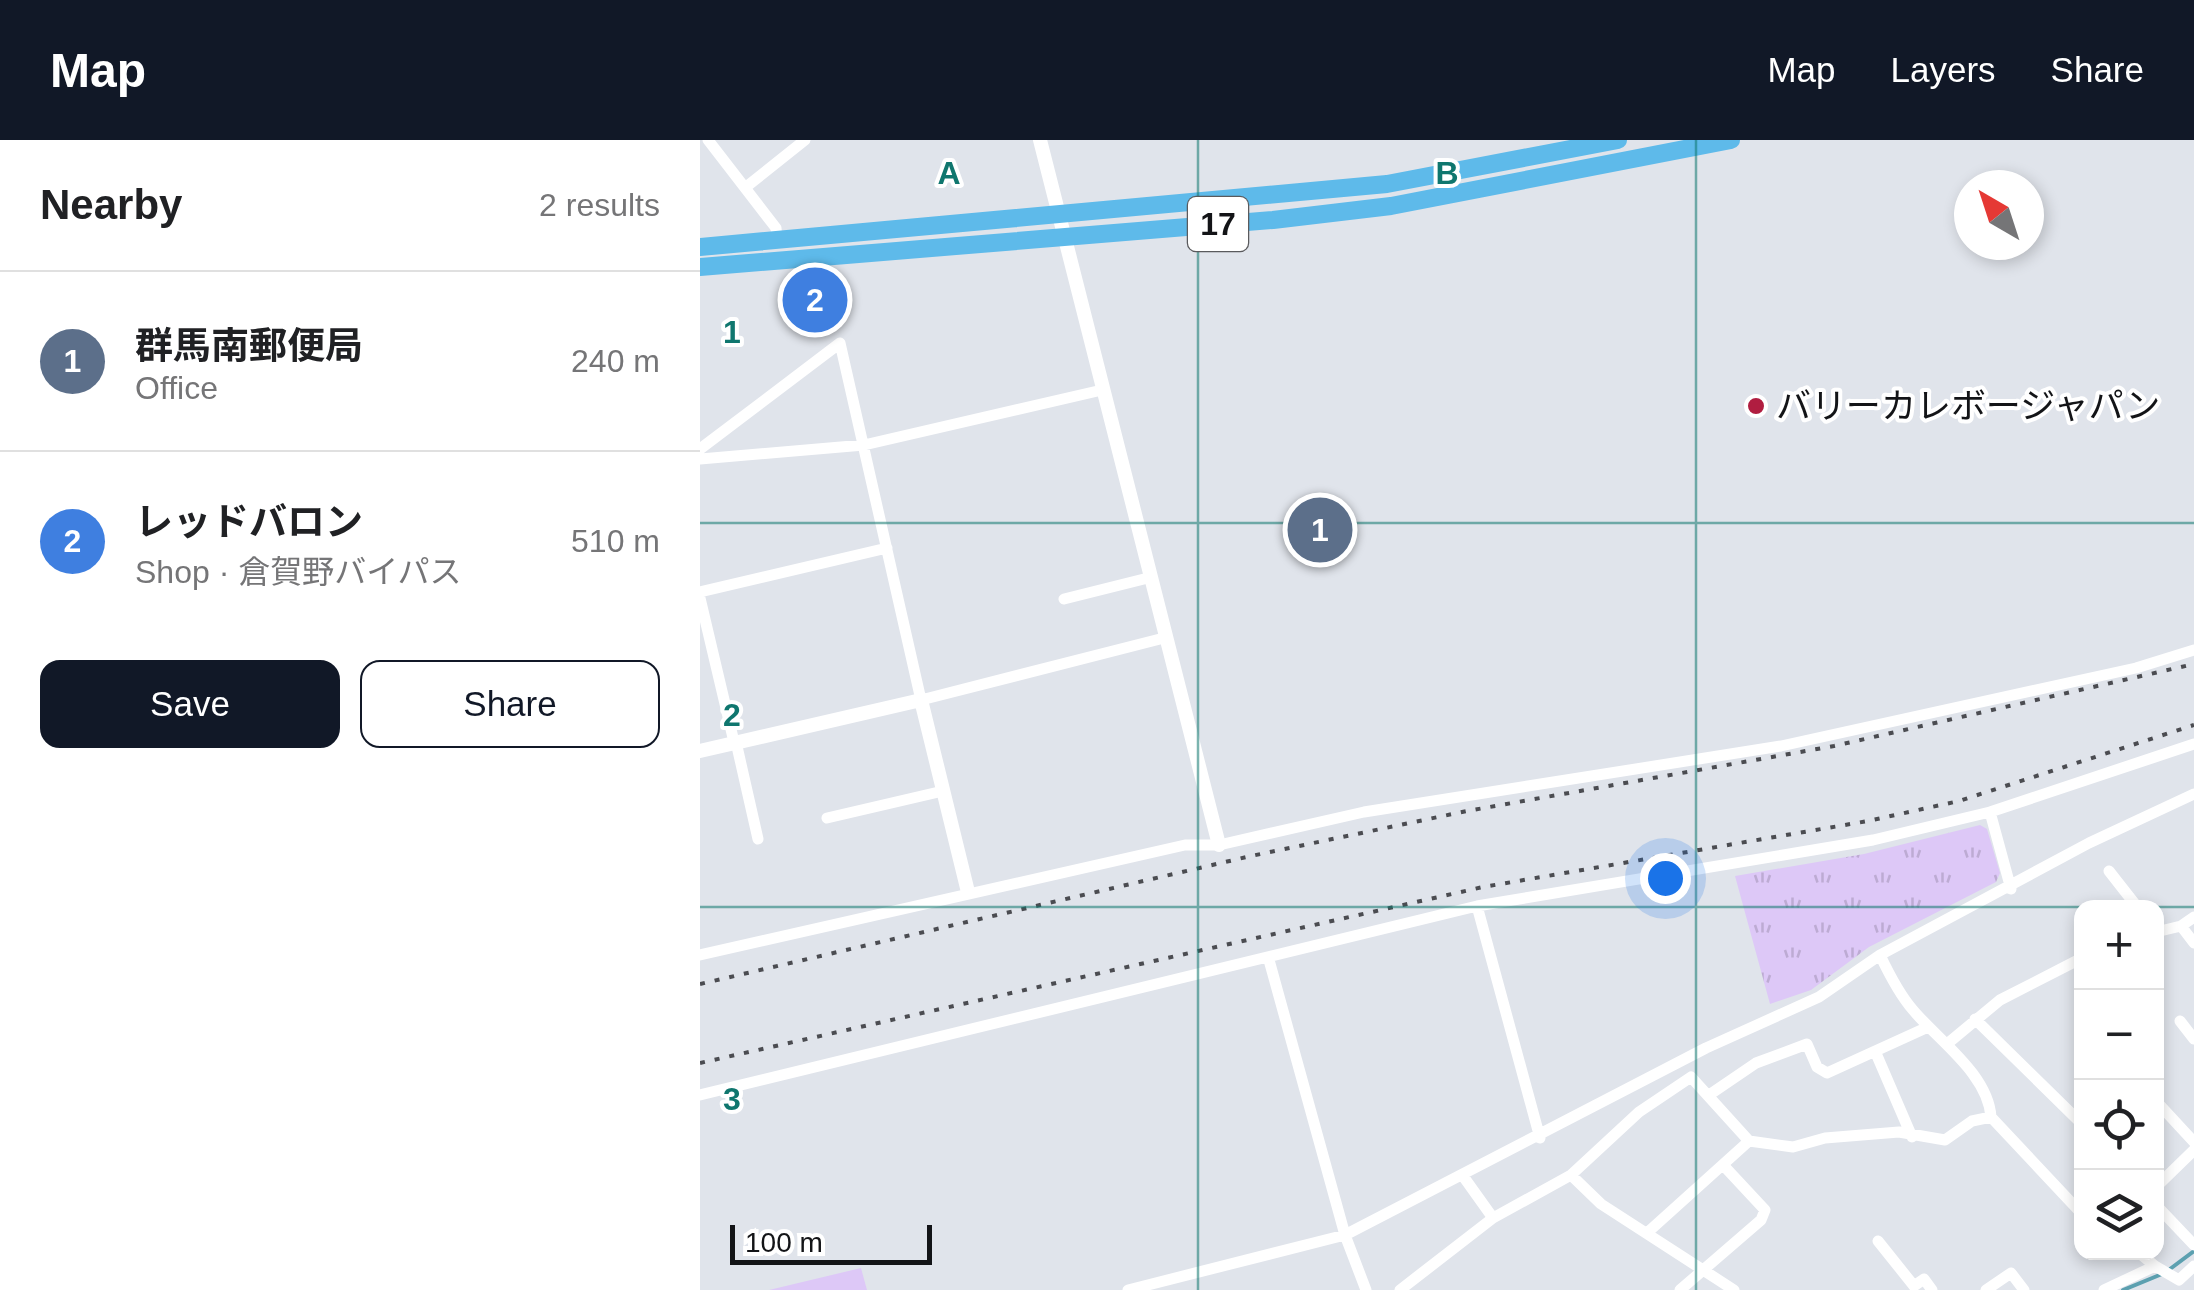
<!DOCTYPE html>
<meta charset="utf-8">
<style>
:root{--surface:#fff;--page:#f2f2f2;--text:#202124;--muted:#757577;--line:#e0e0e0;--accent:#111827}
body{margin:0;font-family:Arial,"Noto Sans JP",sans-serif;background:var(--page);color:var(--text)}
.controls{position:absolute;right:30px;bottom:30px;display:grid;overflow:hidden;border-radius:20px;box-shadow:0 5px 15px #0003}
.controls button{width:90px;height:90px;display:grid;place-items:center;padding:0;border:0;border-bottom:2px solid var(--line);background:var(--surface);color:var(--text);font:50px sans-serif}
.compass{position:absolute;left:1254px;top:30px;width:90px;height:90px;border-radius:50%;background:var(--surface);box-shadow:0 5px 15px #0003;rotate:321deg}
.scale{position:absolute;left:30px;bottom:25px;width:202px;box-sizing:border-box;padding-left:10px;border:5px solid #131417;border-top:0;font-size:28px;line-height:35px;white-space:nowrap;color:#131417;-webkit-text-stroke:8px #fff;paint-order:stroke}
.you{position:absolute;left:965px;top:738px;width:35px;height:35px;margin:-25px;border:8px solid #fff;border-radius:50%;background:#1a73e8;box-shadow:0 0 0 15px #1a73e833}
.badge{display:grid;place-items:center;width:65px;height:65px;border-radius:50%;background:var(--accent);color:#fff;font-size:32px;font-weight:700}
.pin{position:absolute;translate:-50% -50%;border:5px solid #fff;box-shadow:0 2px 10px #0006}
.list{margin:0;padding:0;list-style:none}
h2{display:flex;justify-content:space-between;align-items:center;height:130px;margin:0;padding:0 40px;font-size:42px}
h2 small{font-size:32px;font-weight:400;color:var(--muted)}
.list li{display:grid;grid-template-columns:65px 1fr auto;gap:30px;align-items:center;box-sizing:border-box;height:180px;padding:0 40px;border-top:2px solid var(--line)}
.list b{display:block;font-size:38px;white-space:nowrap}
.list p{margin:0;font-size:32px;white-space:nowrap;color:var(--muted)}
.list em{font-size:32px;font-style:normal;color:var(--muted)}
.actions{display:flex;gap:20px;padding:30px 40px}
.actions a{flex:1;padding:22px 0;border:2px solid var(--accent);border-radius:20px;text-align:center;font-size:35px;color:var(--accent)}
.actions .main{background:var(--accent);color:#fff}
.icon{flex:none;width:55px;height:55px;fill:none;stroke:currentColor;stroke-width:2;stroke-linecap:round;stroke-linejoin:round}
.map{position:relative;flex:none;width:1494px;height:1150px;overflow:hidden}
header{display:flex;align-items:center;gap:60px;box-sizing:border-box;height:140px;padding:0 50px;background:var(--accent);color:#fff}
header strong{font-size:48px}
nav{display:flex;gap:55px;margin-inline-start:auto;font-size:35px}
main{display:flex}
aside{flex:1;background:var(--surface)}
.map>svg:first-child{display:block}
</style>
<header>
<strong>Map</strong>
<nav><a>Map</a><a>Layers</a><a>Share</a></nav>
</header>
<main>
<aside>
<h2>Nearby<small>2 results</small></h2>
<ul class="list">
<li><span class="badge" style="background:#5c6f8a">1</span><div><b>群馬南郵便局</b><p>Office</p></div><em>240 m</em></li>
<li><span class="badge" style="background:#3f7fe0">2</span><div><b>レッドバロン</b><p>Shop · 倉賀野バイパス</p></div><em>510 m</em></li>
</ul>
<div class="actions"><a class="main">Save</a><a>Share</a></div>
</aside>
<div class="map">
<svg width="1494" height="1150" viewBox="0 0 1494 1150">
<defs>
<pattern id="grass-tufts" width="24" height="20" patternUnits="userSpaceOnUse" patternTransform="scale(2.5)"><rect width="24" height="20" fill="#ddc8f7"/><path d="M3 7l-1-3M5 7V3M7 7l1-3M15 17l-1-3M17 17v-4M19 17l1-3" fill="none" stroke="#bdabd3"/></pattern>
</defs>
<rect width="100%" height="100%" fill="#e0e4eb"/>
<path fill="url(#grass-tufts)" d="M1280,685L1287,689L1300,733L1296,742L1169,807L1111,850L1070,864L1035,736L1164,714Z"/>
<path fill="#ddc8f7" d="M161,1128L167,1150H69Z"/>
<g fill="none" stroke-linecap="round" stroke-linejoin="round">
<path stroke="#5ca0b0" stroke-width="4" d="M1470,1129L1494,1111
M1423,1150L1462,1134"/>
<path stroke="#fff" stroke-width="11" d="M8,0L76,88L77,100
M46,47L105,0
M0,309L140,203L221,560L464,498
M0,319L164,305L402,250
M0,452L187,408
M0,458L34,602
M364,459L448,438
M36,602L58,699
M1290,672L1311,749
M127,678L243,651
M1409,731L1438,768
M777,766L840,998
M1481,786L1494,803
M1456,792L1481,786L1494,777
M0,815L485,705H519L664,672L1081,606L1436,528L1494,510
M1180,815C1189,834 1199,854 1213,870C1239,901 1288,934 1291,977
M569,820L645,1095L666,1150
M1275,879L1382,984
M1480,881L1494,899
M1247,904L1300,860L1382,818
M1175,911L1212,997
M0,955L777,766L1173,700L1290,672L1494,604
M1009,955L1056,923L1107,904L1117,927L1127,933L1228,887
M1456,961L1494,1002
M871,1035L901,1064L1034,1150
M763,1036L793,1078
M1456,1047L1494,1010
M1456,1065L1494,1105
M948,1092L1049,1001
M1178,1101L1214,1146L1224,1139L1232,1150
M1438,1112L1455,1126
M428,1150L645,1095L1006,908L1119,857L1180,815L1389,703L1494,654
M700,1150L793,1078L871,1035L939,972L991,937L1049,1001L1093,1007L1125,998L1199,992L1245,1000L1272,981L1291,977L1382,1074
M980,1150L1061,1080L1065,1070L1024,1026
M1286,1150L1311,1133L1324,1150
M1404,1150L1455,1126L1479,1140L1494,1126"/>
<path stroke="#fff" stroke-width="14" d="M340,0L519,705
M0,611L221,560L268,752"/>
<path stroke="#5ebaea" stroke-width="18" d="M0,107L687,44L918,0
M0,127L573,80L691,66L1031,0"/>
<path stroke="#4b4c51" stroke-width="4" stroke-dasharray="5 10" stroke-linecap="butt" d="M0,844L551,716L767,671L1134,606L1494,524
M0,923L783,747L1168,681L1259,661L1494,585"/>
</g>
<path fill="none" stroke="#0f766e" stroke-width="2.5" stroke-opacity="0.55" d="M498,0V1150M996,0V1150M0,383H1494M0,767H1494"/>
<circle fill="#b01d40" stroke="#fff" stroke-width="4" cx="1056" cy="266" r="10"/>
<g text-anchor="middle" stroke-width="8" stroke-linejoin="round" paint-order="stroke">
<rect fill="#fff" stroke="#5a5a5d" stroke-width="2.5" x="488" y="57" width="60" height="54" rx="8"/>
<g font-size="32" font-weight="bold" fill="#131417">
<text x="518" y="95">17</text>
</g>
<g font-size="35" fill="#131417" stroke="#fff" text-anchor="start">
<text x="1076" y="278">バリーカレボージャパン</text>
</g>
</g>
<g font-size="32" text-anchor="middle" font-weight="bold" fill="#0f766e" stroke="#fff" stroke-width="8" stroke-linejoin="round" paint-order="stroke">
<text x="249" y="44">A</text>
<text x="747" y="44">B</text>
<text x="32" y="203">1</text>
<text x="32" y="586">2</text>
<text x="32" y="970">3</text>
</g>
</svg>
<div class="controls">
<button>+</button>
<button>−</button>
<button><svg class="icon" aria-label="locate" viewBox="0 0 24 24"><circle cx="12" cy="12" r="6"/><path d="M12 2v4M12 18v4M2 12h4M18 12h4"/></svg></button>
<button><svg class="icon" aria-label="layers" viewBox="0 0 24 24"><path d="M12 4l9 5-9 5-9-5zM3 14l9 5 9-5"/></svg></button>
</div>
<svg class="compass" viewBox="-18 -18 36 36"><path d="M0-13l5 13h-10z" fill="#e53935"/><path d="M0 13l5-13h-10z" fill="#757577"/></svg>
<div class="scale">100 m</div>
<div class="you"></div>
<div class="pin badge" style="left:620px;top:390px;background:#5c6f8a">1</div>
<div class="pin badge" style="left:115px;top:160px;background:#3f7fe0">2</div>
</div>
</main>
